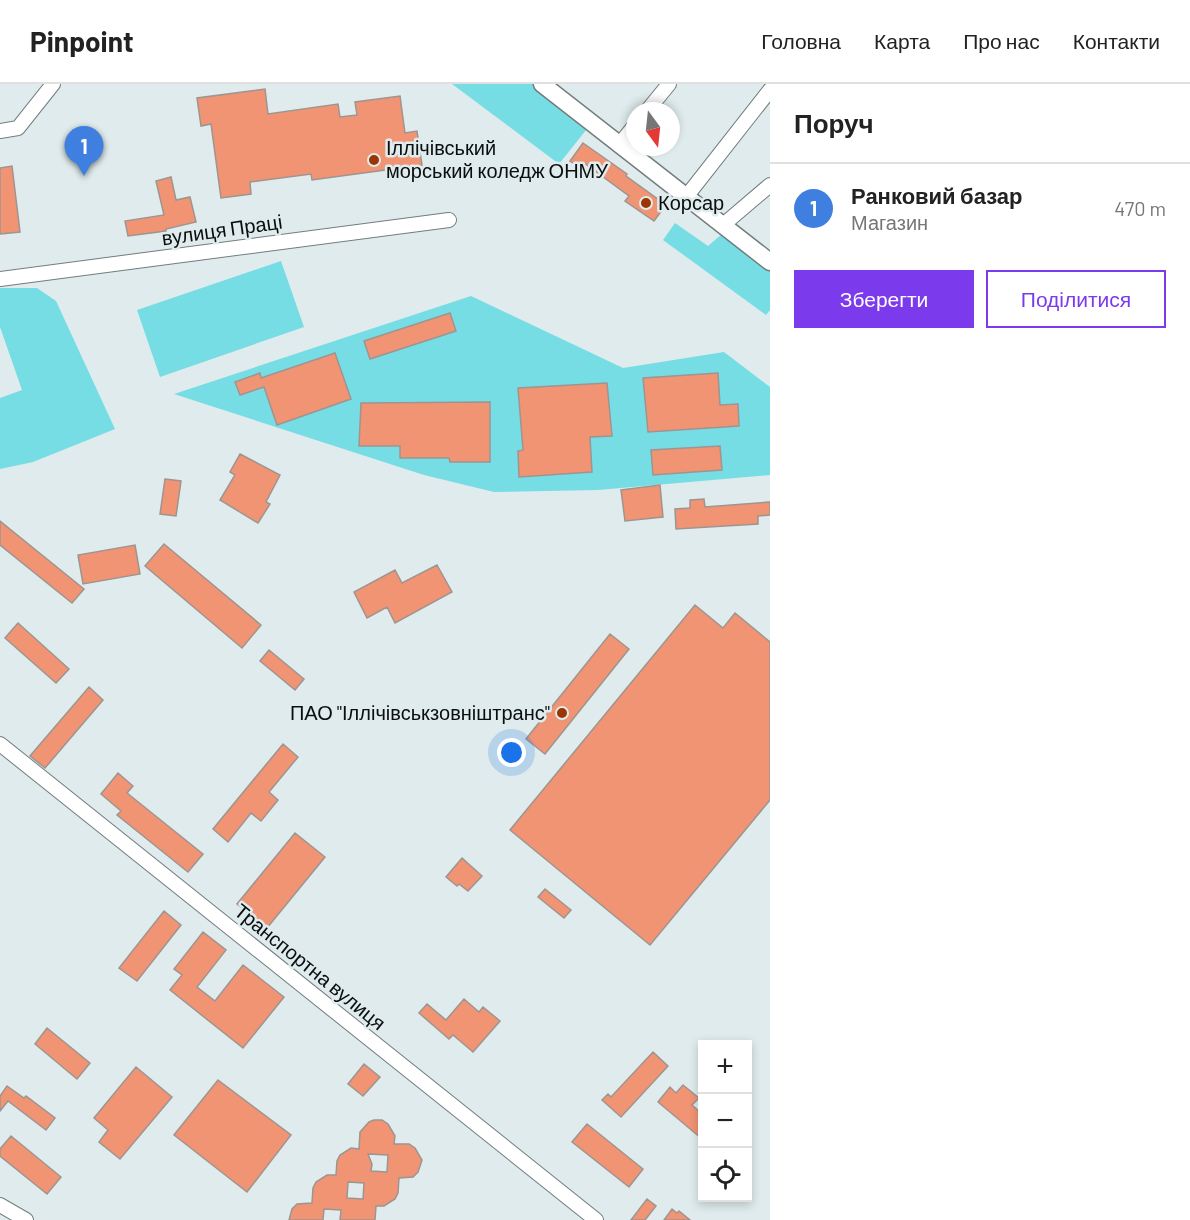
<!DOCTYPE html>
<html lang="uk">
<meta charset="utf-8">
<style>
:root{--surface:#fff;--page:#f6f6f6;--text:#222;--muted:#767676;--line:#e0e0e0;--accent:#7c3aed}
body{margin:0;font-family:Barlow,sans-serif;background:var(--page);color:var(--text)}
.controls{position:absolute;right:18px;bottom:18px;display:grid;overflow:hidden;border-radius:0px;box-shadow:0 3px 9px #0003}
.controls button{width:54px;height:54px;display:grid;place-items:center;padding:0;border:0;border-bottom:2px solid var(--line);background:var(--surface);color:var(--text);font:30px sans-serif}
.compass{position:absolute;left:626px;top:18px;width:54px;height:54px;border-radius:50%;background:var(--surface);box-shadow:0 3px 9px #0003;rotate:165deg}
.you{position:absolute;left:512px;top:669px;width:21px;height:21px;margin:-15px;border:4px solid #fff;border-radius:50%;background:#1a73e8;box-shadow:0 0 0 9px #1a73e833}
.badge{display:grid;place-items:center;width:39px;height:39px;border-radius:50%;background:var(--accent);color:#fff;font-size:20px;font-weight:700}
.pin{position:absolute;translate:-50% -50px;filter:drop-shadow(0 2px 3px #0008)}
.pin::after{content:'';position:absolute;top:32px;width:21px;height:18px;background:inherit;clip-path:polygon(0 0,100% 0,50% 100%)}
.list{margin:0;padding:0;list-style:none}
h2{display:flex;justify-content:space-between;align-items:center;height:78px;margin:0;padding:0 24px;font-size:26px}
h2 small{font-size:20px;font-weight:400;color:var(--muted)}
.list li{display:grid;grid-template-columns:39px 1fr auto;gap:18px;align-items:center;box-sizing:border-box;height:90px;padding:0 24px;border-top:2px solid var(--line)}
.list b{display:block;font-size:22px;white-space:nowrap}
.list p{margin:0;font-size:20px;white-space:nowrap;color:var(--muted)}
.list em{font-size:20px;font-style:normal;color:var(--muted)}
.actions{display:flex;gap:12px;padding:18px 24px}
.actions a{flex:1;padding:14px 0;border:2px solid var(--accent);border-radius:0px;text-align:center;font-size:21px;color:var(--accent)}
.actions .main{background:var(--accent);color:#fff}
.icon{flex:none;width:33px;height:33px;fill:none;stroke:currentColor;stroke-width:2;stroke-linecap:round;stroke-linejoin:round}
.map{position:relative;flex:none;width:770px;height:1136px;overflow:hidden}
header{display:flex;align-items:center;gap:36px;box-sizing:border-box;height:84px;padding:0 30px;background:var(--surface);border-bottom:2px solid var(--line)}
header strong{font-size:28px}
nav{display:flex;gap:33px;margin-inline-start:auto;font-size:21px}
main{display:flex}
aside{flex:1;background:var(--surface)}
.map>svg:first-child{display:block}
</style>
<header>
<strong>Pinpoint</strong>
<nav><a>Головна</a><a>Карта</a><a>Про нас</a><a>Контакти</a></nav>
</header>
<main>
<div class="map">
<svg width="770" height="1136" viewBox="0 0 770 1136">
<rect width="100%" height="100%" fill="#dfebec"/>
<path fill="#76dde4" d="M452,0H535L590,41L559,80Z
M675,139L708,162L722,150L770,183V226L766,231L663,156Z
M281,177L304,243L160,293L137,226Z
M0,204H37L56,217L115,345L33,378L0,385V314L22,306L0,243Z
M471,212L623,284L724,268L770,303V391L598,406L494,408L424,391L174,310Z"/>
<path fill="#f19474" stroke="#9e9490" stroke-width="1.5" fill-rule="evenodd" d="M265,5L268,30L338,20L340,33L357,31L355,18L400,12L405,49L417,47L422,81L312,96L311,90L250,98L251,110L221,114L211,40L201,42L197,14Z
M583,59L627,90L626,92L666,121L654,137L625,117L629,112L584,79L580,84L570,77Z
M12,82L20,148L0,150V84Z
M171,93L176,116L190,113L196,138L166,145V147L128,152L125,137L164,131L156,97Z
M450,229L456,247L370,275L364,257Z
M335,269L351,315L277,341L264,303L240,311L235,298L260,289L261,294Z
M718,289L720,321L738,320L739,342L648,348L643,294Z
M607,299L612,352L590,353L592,388L519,393L518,367L523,366L518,304Z
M490,318V378H450L449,374H400V362H359L361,319Z
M720,362L722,386L653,391L651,366Z
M240,370L280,391L266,418L270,420L258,439L220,416L235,391L230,388Z
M165,395L181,397L176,432L160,430Z
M660,401L663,433L625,437L621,406Z
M704,415L705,423L770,418V431L758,432V440L676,445L675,425L690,424V416Z
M0,437L84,505L72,519L0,461Z
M164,460L261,541L242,564L145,482Z
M135,461L140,490L83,500L78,471Z
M437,481L452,508L395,539L387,523L367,534L354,508L395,486L402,499Z
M695,521L723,544L735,529L770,558V716L650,861L510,746Z
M18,539L69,585L56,599L5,554Z
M610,550L629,565L545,670L526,655Z
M269,566L304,595L295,606L260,577Z
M89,603L103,616L45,684L30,672Z
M283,660L298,673L269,708L278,716L261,737L251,729L228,758L213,745Z
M118,689L133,702L127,709L203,770L188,788L117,731L121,727L101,710Z
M295,749L325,773L267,844L237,820Z
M462,774L482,792L468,807L459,800L457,802L446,793Z
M545,805L571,826L564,834L538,813Z
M164,827L181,841L137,897L119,884Z
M203,848L226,866L197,903L215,917L243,881L284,913L243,964L170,906L182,891L174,885Z
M464,915L479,928L483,923L500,937L473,968L453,951L449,955L419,929L427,920L446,936Z
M47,944L90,979L77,995L35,960Z
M653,968L668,982L621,1033L602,1016L608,1010L611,1013Z
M364,980L380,993L363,1012L348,1000Z
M136,983L172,1013L120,1075L99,1058L108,1046L94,1034Z
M218,996L291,1051L247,1108L174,1051Z
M683,1001L699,1014L692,1021L702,1030V1055L658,1018L670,1003L676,1009Z
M7,1002L24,1014L26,1012L55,1034L46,1046L8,1017L0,1027V1012Z
M374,1036H382L388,1040L395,1052L394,1060H409L415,1064L422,1076L418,1088L413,1093L399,1094L398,1109L395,1115L384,1122H376L375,1136H340L341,1126L324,1125L323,1136H289L292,1125L297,1120L312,1119L313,1104L316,1098L327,1091H336L337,1077L340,1071L351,1064L359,1065L360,1048L369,1038ZM368,1070L388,1071L387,1088L371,1087L372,1080ZM348,1098L364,1099L363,1115L347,1114Z
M587,1040L643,1085L629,1103L572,1058Z
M11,1052L61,1093L47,1110L0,1072V1065Z
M647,1115L656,1122L645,1136H631Z
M672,1125L677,1129L679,1127L690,1136H664Z"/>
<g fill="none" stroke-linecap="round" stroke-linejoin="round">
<g stroke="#727d7e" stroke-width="16">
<path id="minor" d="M647,27L669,0
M0,47L18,44L53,0
M619,61L635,41
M686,113L770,6
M723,141L770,101
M0,195L449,136
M0,660L596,1136
M0,1121L26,1136"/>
</g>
<g stroke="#727d7e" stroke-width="19">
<path id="major" d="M542,0L770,178"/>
</g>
<use href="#minor" stroke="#fff" stroke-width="14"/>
<use href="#major" stroke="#fff" stroke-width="16"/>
</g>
<g fill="#9a3506" stroke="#dfebec" stroke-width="2">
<circle cx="374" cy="76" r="6"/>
<circle cx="646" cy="119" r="6"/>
<circle cx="562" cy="629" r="6"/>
</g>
<g text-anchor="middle" stroke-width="5" stroke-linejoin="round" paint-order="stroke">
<g font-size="20" fill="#0a0e0f" stroke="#dfebec" text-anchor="start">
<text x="386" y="71">Іллічівський<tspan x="386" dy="23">морський коледж ОНМУ</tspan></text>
<text x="658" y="126">Корсар</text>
<text x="550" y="636" text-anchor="end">ПАО "Іллічівськзовніштранс"</text>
</g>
<g font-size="20" fill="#0a0e0f" stroke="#dfebec">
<text transform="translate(222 146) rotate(-8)" y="7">вулиця Праці</text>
<text transform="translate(310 883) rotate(39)" y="7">Транспортна вулиця</text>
</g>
</g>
</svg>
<div class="controls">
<button>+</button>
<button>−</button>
<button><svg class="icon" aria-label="locate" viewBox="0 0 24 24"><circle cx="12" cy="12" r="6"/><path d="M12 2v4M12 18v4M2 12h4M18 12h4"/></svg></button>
</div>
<svg class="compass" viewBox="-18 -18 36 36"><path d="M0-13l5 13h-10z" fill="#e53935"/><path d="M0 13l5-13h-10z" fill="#767676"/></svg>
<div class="you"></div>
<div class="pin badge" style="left:84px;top:92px;background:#3f7fe0">1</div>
</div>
<aside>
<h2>Поруч<small></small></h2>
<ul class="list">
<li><span class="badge" style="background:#3f7fe0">1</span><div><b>Ранковий базар</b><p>Магазин</p></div><em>470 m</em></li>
</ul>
<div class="actions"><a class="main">Зберегти</a><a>Поділитися</a></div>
</aside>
</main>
